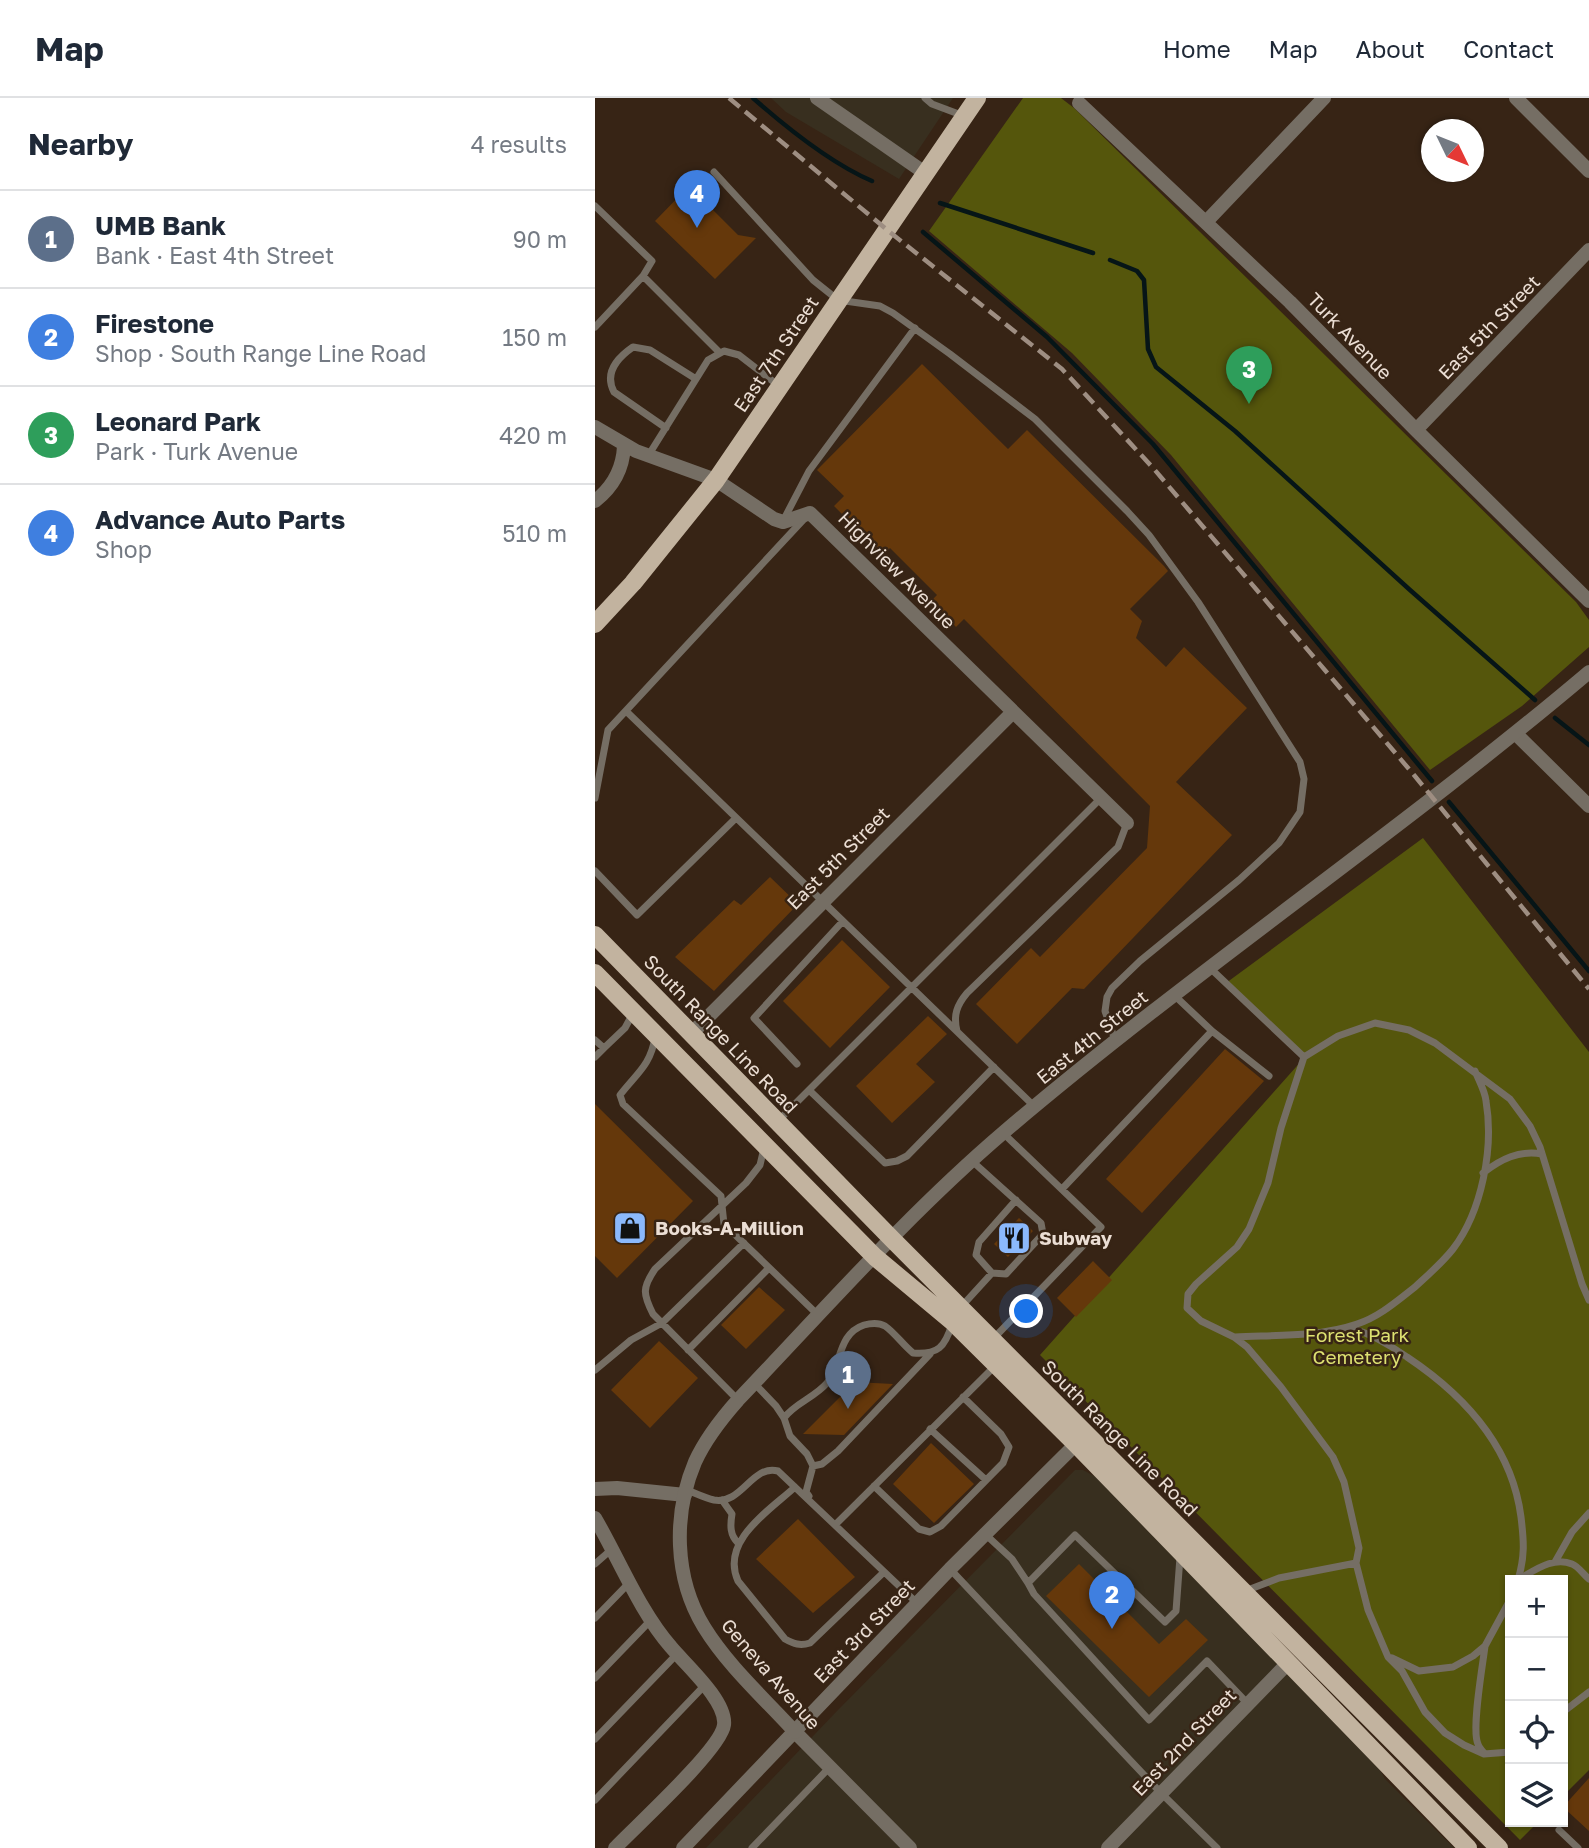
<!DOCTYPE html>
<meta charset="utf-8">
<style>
:root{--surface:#fff;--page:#f2f2f3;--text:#1f2937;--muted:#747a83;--line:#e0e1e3;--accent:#506a90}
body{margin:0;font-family:"Golos Text",sans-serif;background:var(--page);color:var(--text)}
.controls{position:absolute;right:21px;bottom:21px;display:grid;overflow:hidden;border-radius:0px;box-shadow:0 2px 5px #0004}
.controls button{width:63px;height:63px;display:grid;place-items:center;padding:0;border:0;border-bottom:2px solid var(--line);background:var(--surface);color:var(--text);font:35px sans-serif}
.compass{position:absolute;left:826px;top:21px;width:63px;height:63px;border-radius:50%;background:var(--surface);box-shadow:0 2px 5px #0004;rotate:133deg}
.you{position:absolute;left:432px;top:1214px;width:24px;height:24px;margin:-18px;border:5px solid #fff;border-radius:50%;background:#1a73e8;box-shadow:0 0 0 10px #1a73e833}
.badge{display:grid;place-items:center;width:46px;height:46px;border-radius:50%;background:var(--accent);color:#fff;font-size:23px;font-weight:700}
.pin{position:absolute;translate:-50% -58px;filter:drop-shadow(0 2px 4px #0008)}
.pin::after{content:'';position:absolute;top:37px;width:24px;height:21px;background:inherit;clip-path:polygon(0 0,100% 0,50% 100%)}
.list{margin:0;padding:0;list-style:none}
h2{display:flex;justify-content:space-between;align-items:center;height:91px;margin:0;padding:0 28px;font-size:30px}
h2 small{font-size:23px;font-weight:400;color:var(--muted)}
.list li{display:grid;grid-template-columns:46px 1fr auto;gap:21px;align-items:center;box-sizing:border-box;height:98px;padding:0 28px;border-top:2px solid var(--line)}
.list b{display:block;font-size:26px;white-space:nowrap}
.list p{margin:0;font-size:23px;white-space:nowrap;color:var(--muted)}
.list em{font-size:23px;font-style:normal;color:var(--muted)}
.icon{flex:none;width:38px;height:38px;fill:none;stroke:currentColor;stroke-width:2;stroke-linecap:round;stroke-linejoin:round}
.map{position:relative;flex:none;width:994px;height:1750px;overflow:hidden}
header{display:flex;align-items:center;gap:42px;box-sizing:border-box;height:98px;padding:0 35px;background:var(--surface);border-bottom:2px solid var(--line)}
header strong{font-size:33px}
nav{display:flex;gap:38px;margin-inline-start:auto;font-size:24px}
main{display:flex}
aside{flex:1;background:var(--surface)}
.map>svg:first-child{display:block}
</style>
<header>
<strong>Map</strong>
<nav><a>Home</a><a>Map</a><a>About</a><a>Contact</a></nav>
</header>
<main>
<aside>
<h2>Nearby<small>4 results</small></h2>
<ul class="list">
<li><span class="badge" style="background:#5c6f8a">1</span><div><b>UMB Bank</b><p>Bank · East 4th Street</p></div><em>90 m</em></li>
<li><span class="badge" style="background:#3f7fe0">2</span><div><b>Firestone</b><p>Shop · South Range Line Road</p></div><em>150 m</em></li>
<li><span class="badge" style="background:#2e9e5b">3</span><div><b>Leonard Park</b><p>Park · Turk Avenue</p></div><em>420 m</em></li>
<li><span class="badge" style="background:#3f7fe0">4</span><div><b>Advance Auto Parts</b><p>Shop</p></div><em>510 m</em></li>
</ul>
</aside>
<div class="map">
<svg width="994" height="1750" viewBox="0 0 994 1750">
<rect width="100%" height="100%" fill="#372415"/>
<path fill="#382f1f" d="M176,0H358L304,81L191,14Z
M480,1372H488L501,1379L778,1659L790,1681L859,1750H111L241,1614Z"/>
<path fill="#55560c" d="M428,0H466L479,10L981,504L994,522V549L927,608L835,672L576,357L477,255L334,133Z
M828,740L994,954V1672L968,1698V1482H915V1724H943L925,1742L445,1257L709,960L631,885Z"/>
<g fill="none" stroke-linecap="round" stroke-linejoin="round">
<path stroke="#061517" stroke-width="4.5" d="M158,0C192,30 235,65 277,83
M345,105L498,155
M328,134L452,239L558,346L837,683
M515,162L542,173L549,182L553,251L561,269L640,333L815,492L940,602
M960,620L994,647
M854,704L994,873"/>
</g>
<path fill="#65380b" d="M94,88L143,137L161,140L120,181L60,123Z
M327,266L413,351L432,332L569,468L573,473L535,511L547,523L541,540L571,569L589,549L652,610L581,684L637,737L489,891L477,890L422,946L381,906L436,850L445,859L552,750L555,708L369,521L361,529L336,503L342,497L295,450L288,457L239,408L249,398L222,372Z
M175,779L203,806L119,893L80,859L139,802L146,807Z
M247,842L295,889L235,950L188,903Z
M333,918L352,936L321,966L340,984L297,1025L261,988Z
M630,951L669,983L547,1115L511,1081Z
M0,1006L98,1103L22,1180L0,1158Z
M424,1120L438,1133L413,1159L399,1146Z
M498,1163L517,1182L481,1219L462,1200Z
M164,1189L190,1212L151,1251L126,1227Z
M64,1243L103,1280L55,1330L16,1292Z
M260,1284L298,1286L249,1337L208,1336Z
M336,1345L379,1386L339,1425L298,1386Z
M203,1421L260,1479L218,1515L161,1461Z
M484,1466L564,1546L591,1521L613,1542L554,1599L451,1498Z
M994,1680V1733L968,1709Z"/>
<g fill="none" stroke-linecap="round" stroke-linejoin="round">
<path stroke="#756e64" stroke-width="7" d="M330,0L337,6L369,18
M119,74L218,182L243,202L285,208L298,215L355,256L440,321L532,413L554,437L603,504L705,664L709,681L705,714L684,745L644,782L545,863L517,890L512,899L510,913L520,942
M0,108L57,163L48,178L0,229
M48,178L125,255
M71,330L19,294C9,275 22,260 38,249L55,252L101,281
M53,358L113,262L129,253L144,257L184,288
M188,423L214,373L320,230
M31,613L440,1009
M0,700L13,632L209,421
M0,773L42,817L141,720
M615,870L709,959
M362,933C358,917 362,907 372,895L523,749L532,725
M617,933L674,978
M60,939C56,967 41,976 25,997L28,1006L126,1098L129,1126L223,1217
M0,942L9,950L0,959
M9,950L30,930L37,917
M202,966L159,920L248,823
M214,992L290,1065L302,1063L312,1058L399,969
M183,1023L506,700
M888,1075C906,1061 924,1052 947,1056
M467,1091L617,933L579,897
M397,1175L381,1157L384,1144L421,1102
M366,1209L397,1175L411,1176L448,1136L446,1125L377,1063
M756,1230C776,1236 795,1247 812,1259C869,1297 917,1349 926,1419C929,1444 930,1458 923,1482
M640,1239C680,1237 724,1239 762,1226C784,1219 802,1203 820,1189C833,1177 847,1165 858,1151C887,1113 899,1050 891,1003C890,993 884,983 880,973
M398,1241L506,1129L408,1035
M93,1252L174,1170
M0,1272L36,1242L67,1225L149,1145
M159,1285L181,1308L189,1320L195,1338L212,1356L218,1368L211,1394L214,1398
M143,1302L58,1216C48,1196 47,1190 60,1171L151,1085L165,1067L169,1050
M189,1320C200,1305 219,1300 232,1285C247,1267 242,1236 269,1227C276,1225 283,1224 290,1228C300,1235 308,1247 318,1255C343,1257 350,1249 357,1226
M335,1331L391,1382
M218,1368L227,1366L243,1353L335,1256
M279,1388L324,1431L335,1434L346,1428L408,1365L414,1349L406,1336L368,1299
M200,1389C174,1413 125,1443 143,1483L190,1541C199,1546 205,1548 215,1545L289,1474
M92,1392C100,1395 110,1400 119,1402C147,1407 157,1366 183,1373L322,1505
M127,1402L137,1416C135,1428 135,1437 143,1445
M240,1427L401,1267
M390,1436L417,1461L433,1485
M585,1459L581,1513L570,1524L480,1437L433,1485L439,1496L554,1622L612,1563L653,1606
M960,1464L977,1434L994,1415
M0,1466L17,1451
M355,1471L566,1695L622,1750
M924,1481C939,1473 958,1458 977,1466C983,1468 989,1477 994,1481
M650,1493L684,1480L761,1465
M0,1520L35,1484
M797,1560L824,1573L858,1569L878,1558L890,1548L915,1502
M0,1580L55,1523
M968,1614L994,1594
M0,1641L82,1556
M915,1654L889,1656L869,1647L850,1635L830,1614L807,1573L793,1559L773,1512L761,1465L764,1450L749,1384L738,1359L686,1289L652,1249L639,1239L606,1223L592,1210L593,1196L601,1186L642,1149L654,1131L673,1085L686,1030L709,959L743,938L780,925L814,932L840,945L915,1001L935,1028L945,1049L987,1186L994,1202
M889,1655C887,1652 884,1650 883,1646C876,1632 888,1566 890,1548
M0,1702L109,1588
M964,1732L983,1750
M157,1750L234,1670"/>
<path stroke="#756e64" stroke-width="14" d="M222,0L330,75
M921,0L994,73
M484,5L695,204L821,332L994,503
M611,124L729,0
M0,329L41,353L121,382L179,421L188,424L215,415L532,725
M821,332L994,152
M0,403C18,389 28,370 29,348
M921,636L994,708
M96,936L418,614
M0,1391L22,1390L90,1397
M0,1420C24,1461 45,1514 76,1549C91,1567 132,1603 129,1627C126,1651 41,1728 20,1750
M200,1634L315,1750
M88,1750L355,1471L481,1346
M513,1750L693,1565"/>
<path stroke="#756e64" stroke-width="14" d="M200,1634C169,1600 133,1568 109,1529C79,1480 78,1416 100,1364C110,1342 127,1320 143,1302C230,1211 313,1116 409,1034C598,873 805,734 994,574"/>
<path stroke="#c2b39f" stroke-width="18" d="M0,526L38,485L121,382L382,0
M0,837L297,1141L904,1750
M0,875L280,1159L358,1224L481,1346L873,1750"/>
<path stroke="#9e8e82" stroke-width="4.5" stroke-dasharray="14 7" stroke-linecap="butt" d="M134,0L291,131L467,271L559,371L819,677L994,891"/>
</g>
<defs>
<g id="shop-square" transform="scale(1.75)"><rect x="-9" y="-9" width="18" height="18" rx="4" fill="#8bb9fc" stroke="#372415"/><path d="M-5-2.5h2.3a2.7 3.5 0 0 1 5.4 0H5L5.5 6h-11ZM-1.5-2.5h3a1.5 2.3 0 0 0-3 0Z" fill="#111"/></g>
<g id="restaurant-square" transform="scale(1.75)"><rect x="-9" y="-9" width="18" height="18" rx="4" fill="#8bb9fc" stroke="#372415"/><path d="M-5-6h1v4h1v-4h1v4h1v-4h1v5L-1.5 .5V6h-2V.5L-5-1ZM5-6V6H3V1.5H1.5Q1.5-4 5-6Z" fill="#111"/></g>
</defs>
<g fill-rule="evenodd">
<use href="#shop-square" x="35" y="1130"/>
<use href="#restaurant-square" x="419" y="1140"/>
</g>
<g text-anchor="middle" stroke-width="5" stroke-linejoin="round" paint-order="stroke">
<g font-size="19" fill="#ebded4" stroke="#372415">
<text transform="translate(894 229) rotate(-46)" y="7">East 5th Street</text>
<text transform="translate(755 238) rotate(46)" y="7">Turk Avenue</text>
<text transform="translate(181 256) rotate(-56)" y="7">East 7th Street</text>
<text transform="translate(302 472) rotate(45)" y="7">Highview Avenue</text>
<text transform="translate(243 760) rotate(-45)" y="7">East 5th Street</text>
<text transform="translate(126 936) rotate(46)" y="7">South Range Line Road</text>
<text transform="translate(497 939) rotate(-39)" y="7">East 4th Street</text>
<text transform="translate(525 1340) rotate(45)" y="7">South Range Line Road</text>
<text transform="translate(269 1533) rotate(-46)" y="7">East 3rd Street</text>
<text transform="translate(176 1576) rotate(49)" y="7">Geneva Avenue</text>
<text transform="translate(589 1644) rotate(-46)" y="7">East 2nd Street</text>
</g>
<g font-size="19" font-weight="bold" fill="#ebded4" stroke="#372415" text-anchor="start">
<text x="60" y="1137">Books-A-Million</text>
<text x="444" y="1147">Subway</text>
</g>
<g font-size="19" fill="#dde171" stroke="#372415">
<text x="762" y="1244">Forest Park<tspan x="762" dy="22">Cemetery</tspan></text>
</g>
</g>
</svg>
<div class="controls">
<button>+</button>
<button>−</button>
<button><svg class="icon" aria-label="locate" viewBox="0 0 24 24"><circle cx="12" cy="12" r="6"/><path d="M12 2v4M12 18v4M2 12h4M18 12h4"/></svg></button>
<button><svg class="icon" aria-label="layers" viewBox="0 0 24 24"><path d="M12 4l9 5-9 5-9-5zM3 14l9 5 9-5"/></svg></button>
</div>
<svg class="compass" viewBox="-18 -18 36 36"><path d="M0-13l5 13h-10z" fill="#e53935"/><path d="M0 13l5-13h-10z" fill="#747a83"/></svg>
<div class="you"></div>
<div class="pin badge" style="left:253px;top:1311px;background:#5c6f8a">1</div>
<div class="pin badge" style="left:517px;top:1531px;background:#3f7fe0">2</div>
<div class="pin badge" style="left:654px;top:306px;background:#2e9e5b">3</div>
<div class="pin badge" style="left:102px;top:130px;background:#3f7fe0">4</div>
</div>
</main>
